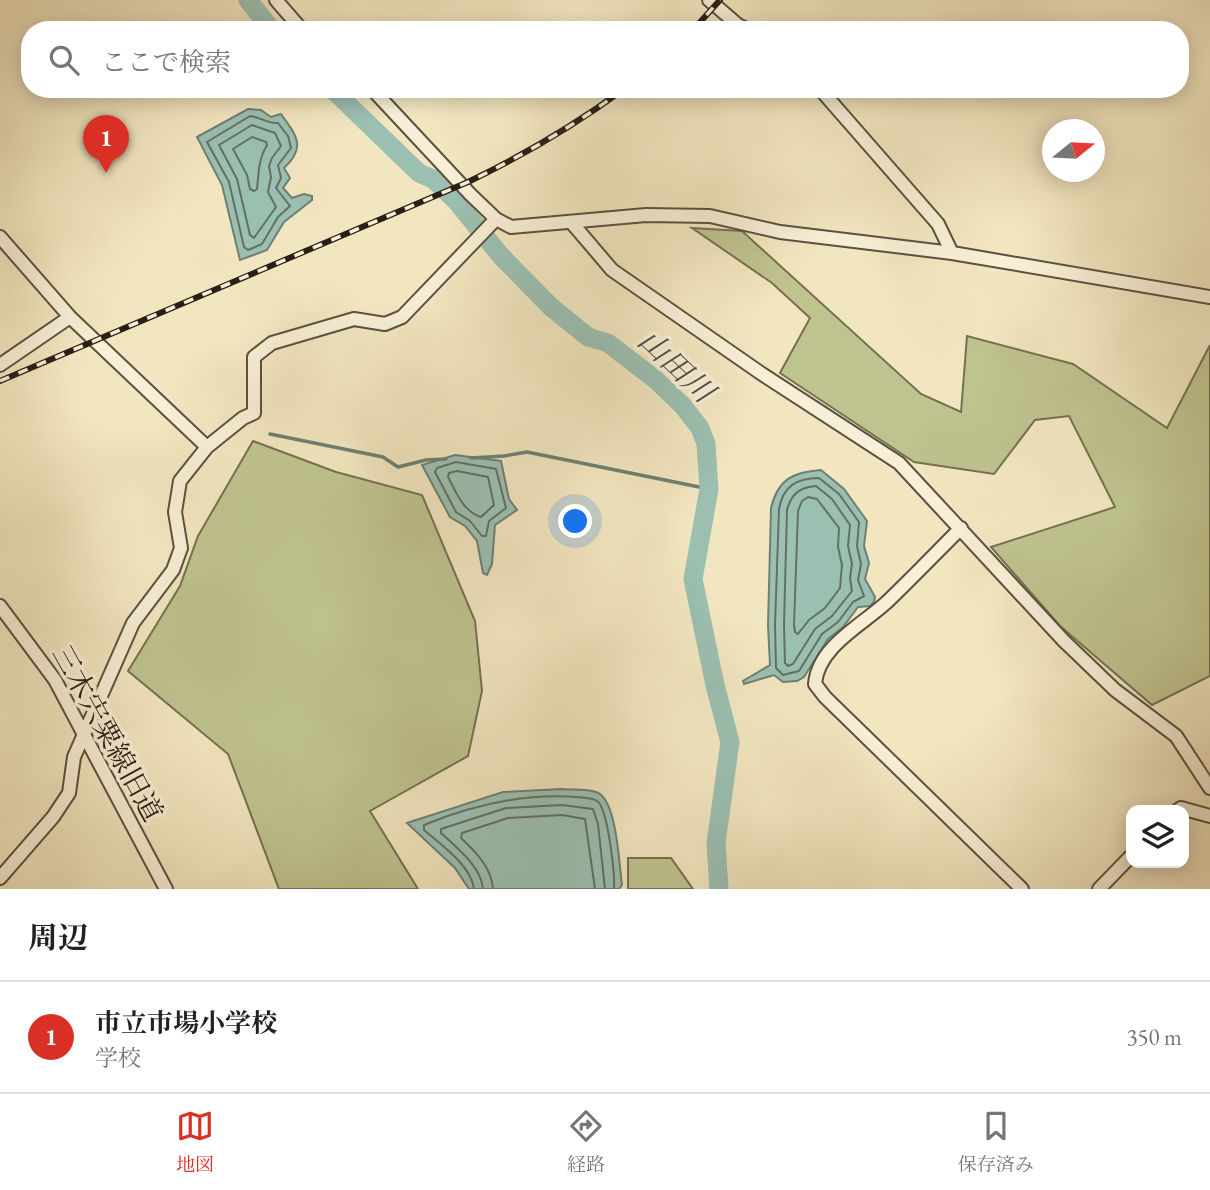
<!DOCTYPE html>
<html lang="ja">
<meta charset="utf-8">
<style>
:root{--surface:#fff;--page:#f6f6f6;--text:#222;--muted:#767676;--line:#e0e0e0;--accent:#d93025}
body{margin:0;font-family:"EB Garamond","Noto Serif JP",serif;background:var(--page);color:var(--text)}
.controls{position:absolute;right:21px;bottom:21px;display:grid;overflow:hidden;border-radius:14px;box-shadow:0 4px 18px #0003}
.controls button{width:63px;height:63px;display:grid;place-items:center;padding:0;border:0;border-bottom:2px solid var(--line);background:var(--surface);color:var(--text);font:35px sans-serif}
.compass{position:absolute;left:1042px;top:119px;width:63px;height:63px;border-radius:50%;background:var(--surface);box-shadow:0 4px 18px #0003;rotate:72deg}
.you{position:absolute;left:576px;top:522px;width:24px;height:24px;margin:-18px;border:5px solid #fff;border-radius:50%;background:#1a73e8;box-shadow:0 0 0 10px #1a73e833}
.badge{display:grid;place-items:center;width:46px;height:46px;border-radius:50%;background:var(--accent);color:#fff;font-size:23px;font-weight:700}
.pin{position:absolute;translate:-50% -58px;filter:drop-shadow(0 2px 4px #0008)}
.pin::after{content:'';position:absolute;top:37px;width:24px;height:21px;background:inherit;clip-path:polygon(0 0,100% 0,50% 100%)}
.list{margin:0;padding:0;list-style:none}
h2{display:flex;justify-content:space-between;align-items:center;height:91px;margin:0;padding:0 28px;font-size:30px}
h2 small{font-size:23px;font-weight:400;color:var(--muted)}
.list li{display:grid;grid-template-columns:46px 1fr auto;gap:21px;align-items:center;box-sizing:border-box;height:112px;padding:0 28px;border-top:2px solid var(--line)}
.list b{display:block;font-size:26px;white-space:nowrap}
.list p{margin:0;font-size:23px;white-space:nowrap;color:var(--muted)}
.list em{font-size:23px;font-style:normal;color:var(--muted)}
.icon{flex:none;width:38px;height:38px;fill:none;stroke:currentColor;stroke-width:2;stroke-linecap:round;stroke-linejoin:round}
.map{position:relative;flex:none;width:1210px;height:889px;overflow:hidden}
.search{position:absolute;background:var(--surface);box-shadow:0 4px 18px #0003;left:21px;right:21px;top:21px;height:77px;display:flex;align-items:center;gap:18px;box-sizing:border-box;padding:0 24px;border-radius:28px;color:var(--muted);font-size:26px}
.sheet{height:203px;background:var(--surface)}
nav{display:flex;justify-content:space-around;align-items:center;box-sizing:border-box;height:98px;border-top:2px solid var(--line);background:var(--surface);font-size:19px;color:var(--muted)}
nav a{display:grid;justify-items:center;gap:4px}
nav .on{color:var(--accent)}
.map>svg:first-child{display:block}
</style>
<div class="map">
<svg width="1210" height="889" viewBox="0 0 1210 889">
<rect width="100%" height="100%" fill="#f2e6c0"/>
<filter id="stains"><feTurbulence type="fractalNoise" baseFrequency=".00286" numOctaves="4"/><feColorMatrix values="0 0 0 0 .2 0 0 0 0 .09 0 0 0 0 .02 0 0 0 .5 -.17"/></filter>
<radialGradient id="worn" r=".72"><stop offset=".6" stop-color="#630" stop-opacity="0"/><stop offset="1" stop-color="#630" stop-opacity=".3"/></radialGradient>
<path fill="#bfc38f" stroke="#747152" stroke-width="2" d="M692,228L742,231L921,394L961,412L967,336L1073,364L1167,428L1210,345V676L1152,705L1060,626L991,547L1115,507L1069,416L1035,420L994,474L914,462L780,373L810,318L772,283Z
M253,441L336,472L422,495L475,621L482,691L468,756L370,811L418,889H279L228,754L128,671L180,586L198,536Z
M628,858H671L693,889H628Z"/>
<path fill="#9bc0b2" stroke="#6e8074" stroke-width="2" d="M248,109L261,110L271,117L281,114C296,135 307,147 284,168L290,178L283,188L292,198L304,194L312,196V200L284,222L267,250L240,260L222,185L197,137Z
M455,455L501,461L509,499L517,510L495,525L492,564L487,575L483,573L477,541L465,526L450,517L422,465Z
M821,470L844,489L867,521L864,546L869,563L865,579L875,597L874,602L870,606L858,607L843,627L828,639L804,677L797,681L783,682L774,675L744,684L743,681L770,665L768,625L771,508C778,479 793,472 821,470Z
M562,789C572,790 586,789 596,792C617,798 619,865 622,885L619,889H469L455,868L407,823L503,792Z"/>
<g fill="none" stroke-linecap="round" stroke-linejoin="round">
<path stroke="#627064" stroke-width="2" d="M250,116C261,117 267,124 278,123L288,136L291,148L278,165L281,178L276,188L290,206L278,217L262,244L248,250L244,247L229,182L207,142Z
M252,125L275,133L281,146L272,158L269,166L271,177L268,192L276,207L254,238L250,235L237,179L219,145Z
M252,137L266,142L267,145C258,160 259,172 257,189L254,191L250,189L247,175L233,149Z
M456,462L496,469L506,508L489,521L486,536H482L470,521L456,512L435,472L437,468Z
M457,471L488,477L494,505L481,517C463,511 457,494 448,477L449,473Z
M819,478L839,494L859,522L857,546L861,564L858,580L864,596L853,602L838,622L822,634L799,671L783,675L776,668L775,625L779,509C783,486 797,478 819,478Z
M816,486L832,499L850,525L848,546L852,564L850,578L852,591L832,616L815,629L793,664L788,666L785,663L784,625L787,510C791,494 800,487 816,486Z
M808,497L817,499L839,528L838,547L842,565L840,588L825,608L809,620L798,634L795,632L794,625L798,511L802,501Z
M474,889C471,865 441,845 424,830V825C473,805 524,793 576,797C583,798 591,797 597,801C608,808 615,875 614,889
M483,889C481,866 457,848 441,833V829L506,808L562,805L593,809L598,824L605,889
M493,889C492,868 475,851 461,838L462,833L508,818L562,815L585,819L595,889"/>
<path stroke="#6e8074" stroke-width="3.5" d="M270,434L383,457L398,467L426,460L446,459
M471,458L504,456L527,452L709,489"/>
<path stroke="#9bc0b2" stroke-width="19" d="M248,0L272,30
M332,89L419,173L433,179L457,202L501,256L551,307L588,337L608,343L656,380L683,406L700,428L706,444L709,489L693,579L715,685L730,742L716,843L719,889"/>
<g stroke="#5c5140" stroke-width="16">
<path id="minor" d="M276,0L302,30
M709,0L738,25L749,30
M372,89L470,194L496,219L511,227L646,215L710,216L780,232L952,253L1210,297
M820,89L938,224L952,253
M572,223L612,270L762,374L899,463L1064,641L1115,690L1176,736L1210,788
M0,237L70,317L207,447
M0,365L70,317
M961,528C937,552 913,577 888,601C864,624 818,646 815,684L825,697L1022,889
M0,606L55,680L166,889
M1178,810L1181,808L1210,816
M0,878L53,817L69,793L74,757L133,623L173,570L181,548L175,512L180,481L207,447L243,418L254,413V357L272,343L354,319L385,324L402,317L496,219
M1099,889L1131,856"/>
</g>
<use href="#minor" stroke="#f7efd6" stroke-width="12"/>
<g stroke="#2a1f16" stroke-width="6">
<path id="rail" d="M693,30L720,0
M0,381L468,182C522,156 575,125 624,89"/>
</g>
<use href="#rail" stroke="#f7efd6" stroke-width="3.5" stroke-dasharray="10" stroke-linecap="butt"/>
</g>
<g text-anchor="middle" stroke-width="7" stroke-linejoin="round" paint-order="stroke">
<g font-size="28" fill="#2a1f16" stroke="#f7efd6">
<text transform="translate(108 733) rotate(61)" y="10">三木宍粟線旧道</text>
</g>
<g font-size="30" font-style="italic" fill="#4c4f45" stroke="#f7efd6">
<text transform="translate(676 366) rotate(43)" y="10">山田川</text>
</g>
</g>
<rect width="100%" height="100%" filter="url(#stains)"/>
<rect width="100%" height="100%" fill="url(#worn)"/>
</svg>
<div class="controls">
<button><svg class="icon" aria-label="layers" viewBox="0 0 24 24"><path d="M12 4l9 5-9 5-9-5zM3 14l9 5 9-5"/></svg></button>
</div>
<svg class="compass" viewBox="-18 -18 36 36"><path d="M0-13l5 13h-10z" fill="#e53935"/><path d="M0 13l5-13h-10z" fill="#767676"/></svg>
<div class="you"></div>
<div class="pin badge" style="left:106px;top:173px">1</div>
<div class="search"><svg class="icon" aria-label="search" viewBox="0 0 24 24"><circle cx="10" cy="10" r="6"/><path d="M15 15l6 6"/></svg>ここで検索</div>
</div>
<section class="sheet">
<h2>周辺<small></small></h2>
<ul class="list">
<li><span class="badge">1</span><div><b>市立市場小学校</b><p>学校</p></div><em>350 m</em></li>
</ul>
</section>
<nav>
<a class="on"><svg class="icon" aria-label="map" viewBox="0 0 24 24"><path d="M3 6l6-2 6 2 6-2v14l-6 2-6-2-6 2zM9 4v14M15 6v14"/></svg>地図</a>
<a><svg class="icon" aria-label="directions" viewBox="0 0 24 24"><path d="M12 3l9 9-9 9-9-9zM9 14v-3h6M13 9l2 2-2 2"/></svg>経路</a>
<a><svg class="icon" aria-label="saved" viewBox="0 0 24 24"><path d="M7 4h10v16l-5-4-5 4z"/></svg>保存済み</a>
</nav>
